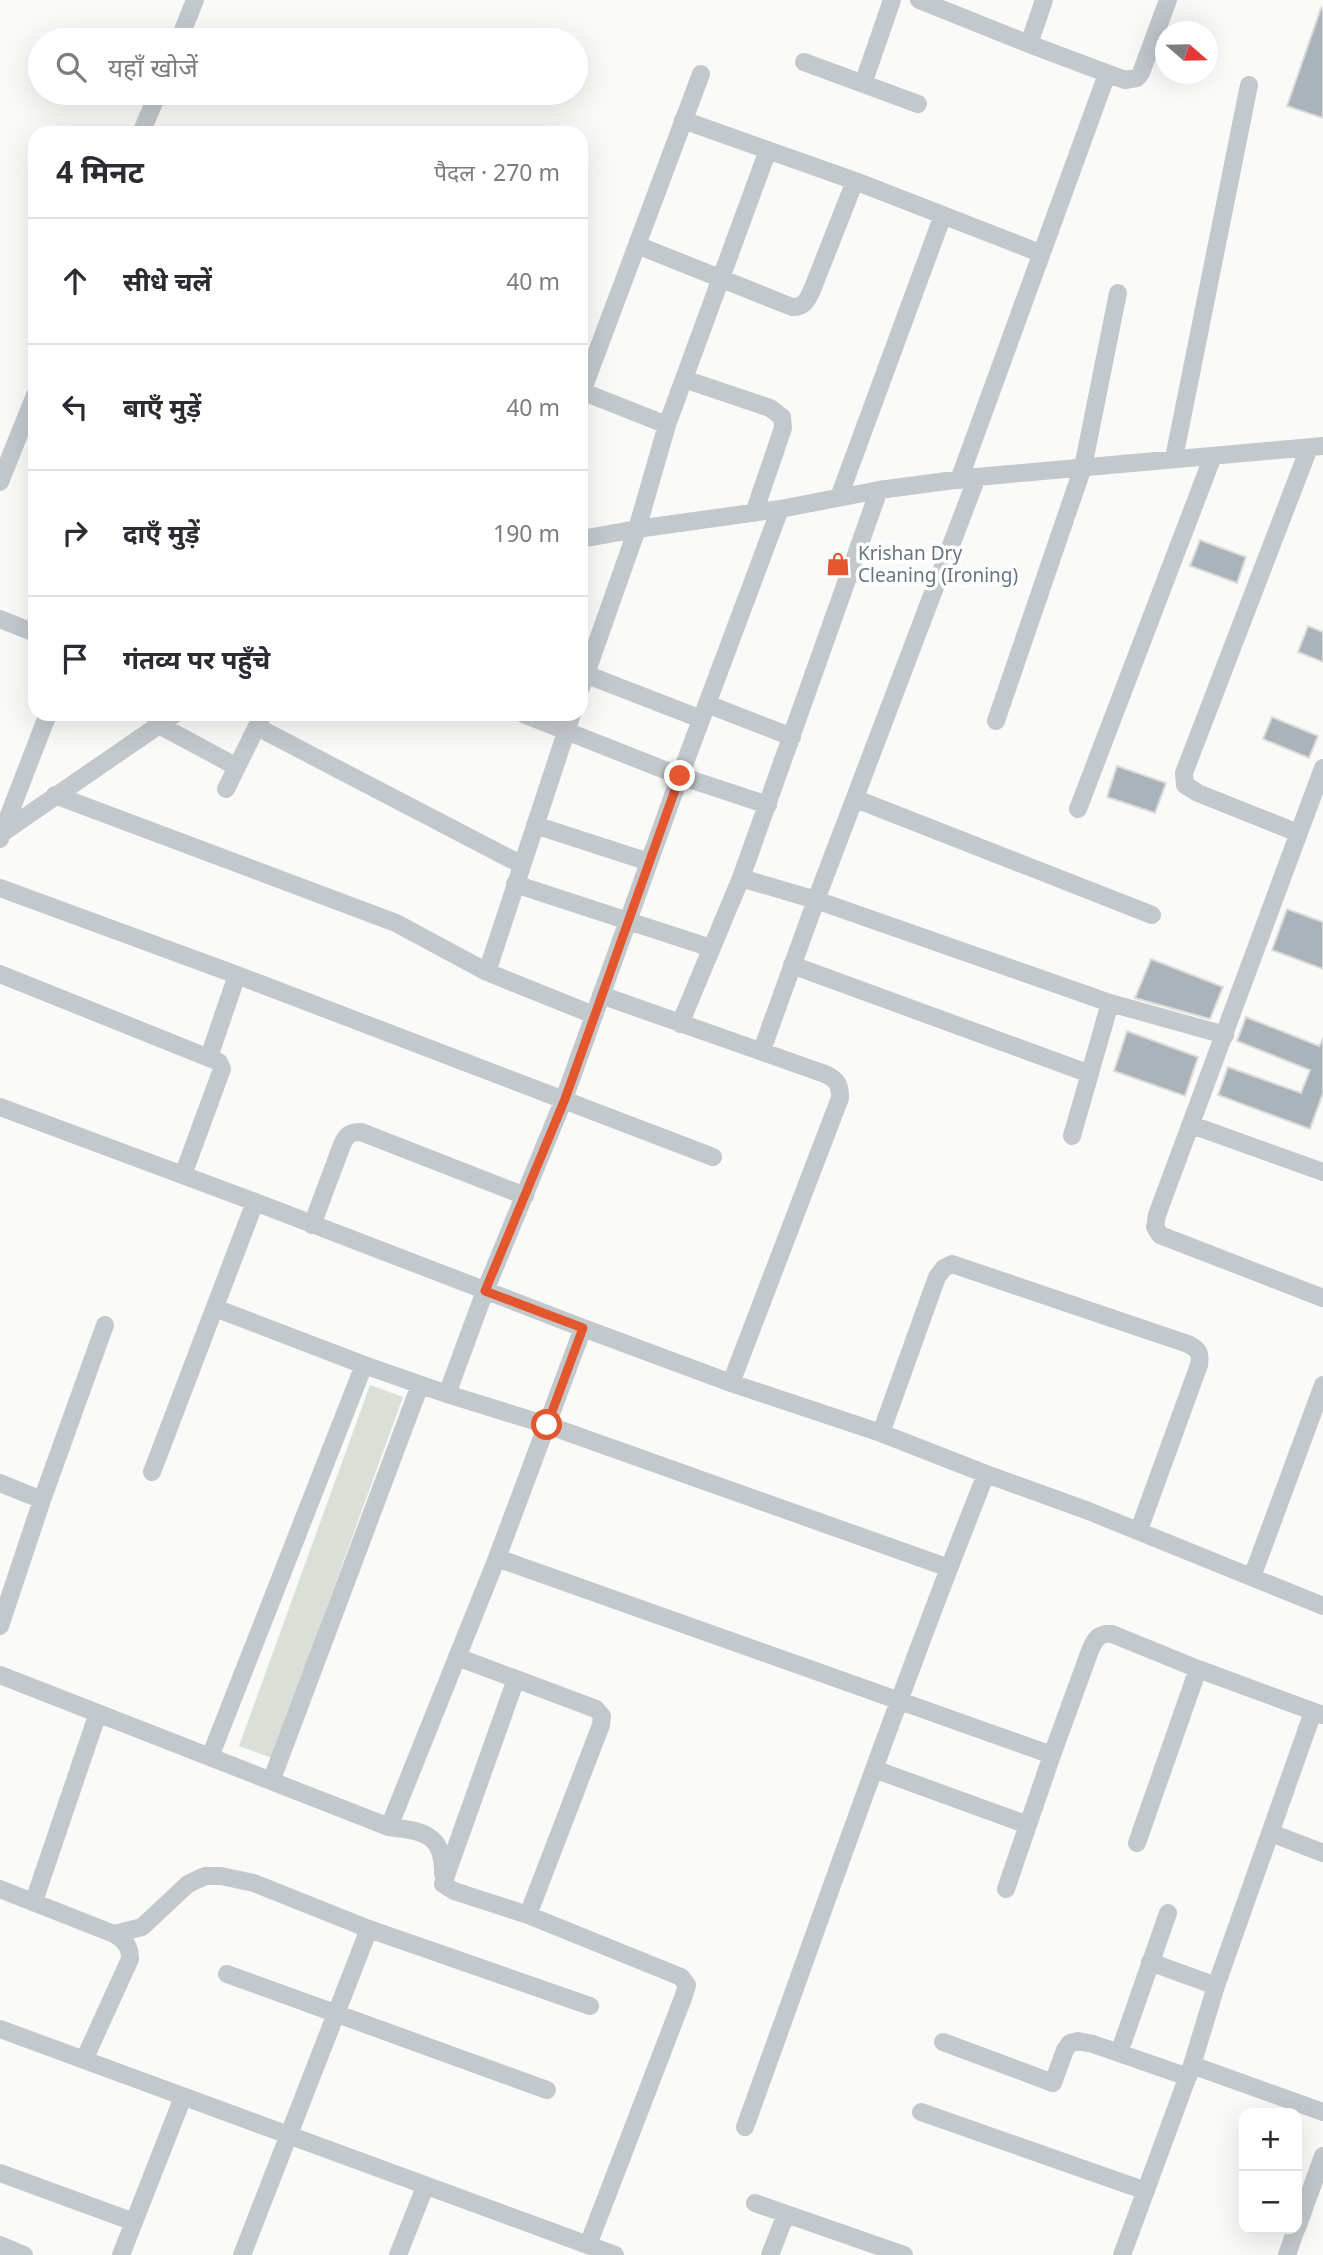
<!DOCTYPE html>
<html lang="hi">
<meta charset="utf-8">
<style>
:root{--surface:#fff;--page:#f7f7f7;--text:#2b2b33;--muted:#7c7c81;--line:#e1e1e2}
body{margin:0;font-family:"Noto Sans","Noto Sans Devanagari",sans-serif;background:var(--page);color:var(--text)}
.controls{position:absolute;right:21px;bottom:21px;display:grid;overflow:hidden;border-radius:14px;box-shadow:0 7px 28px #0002}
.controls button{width:63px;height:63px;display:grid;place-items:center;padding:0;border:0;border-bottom:2px solid var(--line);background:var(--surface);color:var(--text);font:35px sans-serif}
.compass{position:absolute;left:1155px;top:21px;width:63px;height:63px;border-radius:50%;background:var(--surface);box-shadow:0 7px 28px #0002;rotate:110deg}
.stop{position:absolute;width:21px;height:21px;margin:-16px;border:5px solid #e4572e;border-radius:50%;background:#fff}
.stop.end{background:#e4572e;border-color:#fff;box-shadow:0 2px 7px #0008}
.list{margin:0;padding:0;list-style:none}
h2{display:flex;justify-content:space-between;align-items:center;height:91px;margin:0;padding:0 28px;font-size:30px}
h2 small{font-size:23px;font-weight:400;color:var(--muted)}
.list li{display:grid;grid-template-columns:46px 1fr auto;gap:21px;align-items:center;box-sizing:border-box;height:126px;padding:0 28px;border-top:2px solid var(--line)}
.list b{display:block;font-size:26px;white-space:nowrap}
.list em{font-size:23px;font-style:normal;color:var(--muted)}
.icon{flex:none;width:38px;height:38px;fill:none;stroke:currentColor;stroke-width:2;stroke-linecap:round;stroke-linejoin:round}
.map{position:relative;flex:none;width:1323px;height:2255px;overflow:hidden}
.search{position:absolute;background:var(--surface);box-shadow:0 7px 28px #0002;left:28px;top:28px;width:560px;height:77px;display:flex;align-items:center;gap:18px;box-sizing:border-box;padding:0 24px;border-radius:38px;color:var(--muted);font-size:26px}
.panel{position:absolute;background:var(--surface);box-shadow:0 7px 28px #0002;left:28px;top:126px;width:560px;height:595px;border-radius:21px}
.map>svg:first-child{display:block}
</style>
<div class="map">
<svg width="1323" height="2255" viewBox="0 0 1323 2255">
<rect width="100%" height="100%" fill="#fafaf8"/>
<path fill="#dadfd7" d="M370,1385L403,1397L272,1758L239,1746Z"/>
<path fill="#aab3b9" stroke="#dcdcda" stroke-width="2" d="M1321,8L1323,9V118L1287,106Z
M1200,540L1246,557L1237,583L1190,566Z
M1308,626L1323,632V662L1298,652Z
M1272,717L1318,736L1309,758L1263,739Z
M1117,766L1166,783L1155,813L1107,797Z
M1287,909L1323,922V969L1272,950Z
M1151,959L1223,987L1210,1019L1135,998Z
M1246,1017L1319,1046L1323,1039V1093L1310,1129L1218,1095L1228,1067L1301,1093L1310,1070L1237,1041Z
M1127,1031L1198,1057L1185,1096L1114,1071Z"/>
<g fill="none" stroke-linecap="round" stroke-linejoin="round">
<path stroke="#c3c8cc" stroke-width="18" d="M919,0L1029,44
M1044,0L1029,44L1125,80L1137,78L1141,73L1168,0
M179,40L195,0
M804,62L918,104
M863,84L892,0
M141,133L158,93
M855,181L1040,253
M637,245L792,307C805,307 807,300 812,290L855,181L683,120
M684,379L770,408L782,417L783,428L754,513
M581,391L667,425
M582,392L701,74
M1174,458L1249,85
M959,480L1107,74
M0,482L35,395
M839,497L943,215
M581,539L637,529L780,509L879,490L977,477L1323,446
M0,619L35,633
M585,674L701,719
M581,688L637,529L667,425L768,150
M707,704L792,737
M523,714L680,776L768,805
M572,714L487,972L594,1015
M996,721L1083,467L1118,293
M159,725L237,767
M257,727L522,865
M1323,768L1157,1215L1155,1227L1160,1235L1323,1298
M226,789L263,714
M55,795L396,923L487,972
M856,799L1152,915
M1078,809L1213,456
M535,825L649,862
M2,833L48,714
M1298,833L1198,793L1185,785L1184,773L1309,448
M0,839L2,833L175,714
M741,878L816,900L1110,1003L1072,1136
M515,884L711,948
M0,888L237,975L713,1157
M792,965L1090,1074
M0,974L219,1062L222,1069L183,1175
M601,995L825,1074C838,1080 840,1085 840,1098L731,1383
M1110,1003L1225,1035
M680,1024L741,878L879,490
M762,1050L816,900L977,477
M209,1057L237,975
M0,1107L255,1202L583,1328
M1192,1125L1323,1172
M312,1225L342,1145C346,1135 350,1132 361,1132L525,1196
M215,1308L364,1365L447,1394L547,1425L949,1568
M447,1394L485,1291L564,1099L680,776L780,509
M881,1433L937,1277L944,1268L952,1264L1188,1344C1199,1350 1201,1353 1199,1365L1139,1530
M152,1472L255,1202
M0,1483L42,1500L0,1626
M42,1500L105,1325
M497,1558L1052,1755L1091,1648C1096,1638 1099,1633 1112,1634L1198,1669L1323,1715
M1252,1577L1323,1385
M457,1657L516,1679L443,1884L454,1891L528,1915L681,1977L687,1985L683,1998L588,2245
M0,1675L389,1827L497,1558L583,1328L731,1383L881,1433L986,1474L1086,1510L1323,1606
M516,1679L596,1709L602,1716L601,1725L528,1915
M210,1757L364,1365
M874,1769L1028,1825
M272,1779L420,1385
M389,1827C423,1831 444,1834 443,1874
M1271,1833L1323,1853
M1137,1843L1198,1669
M0,1889L114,1934C125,1941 130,1946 130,1959L84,2060
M1006,1889L1052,1755
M34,1901L98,1713
M114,1934L142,1927L188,1884L205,1876H221L254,1883L369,1929L590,2006
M1150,1962L1216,1986
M227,1974L547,2090
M0,2029L615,2255
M943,2042L1053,2083L1065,2050L1070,2043L1078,2041L1093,2044L1188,2077
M1119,2053L1168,1913
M1192,2065L1323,2112
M921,2112L1146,2191
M745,2127C824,1909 900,1690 986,1474
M0,2173L134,2222
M755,2203L904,2255
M1297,2228L1323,2156
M0,2245L24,2255
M121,2255L183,2097
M242,2255L369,1929
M398,2255L425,2187
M770,2255L786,2214
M1122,2255L1192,2065L1216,1986L1313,1712
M1287,2255L1296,2229"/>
</g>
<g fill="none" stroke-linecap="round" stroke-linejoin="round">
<path stroke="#e4572e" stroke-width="9" d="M547,1425L583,1328L485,1291L565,1099L680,776"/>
</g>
<defs>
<g id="shop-bare" transform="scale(1.89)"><path d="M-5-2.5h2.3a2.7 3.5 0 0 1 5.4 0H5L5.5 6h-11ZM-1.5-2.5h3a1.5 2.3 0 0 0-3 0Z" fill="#e4572e" stroke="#fff" stroke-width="2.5" paint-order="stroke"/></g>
</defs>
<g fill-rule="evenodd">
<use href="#shop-bare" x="838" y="564"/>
</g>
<g text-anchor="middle" stroke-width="7" stroke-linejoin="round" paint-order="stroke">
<g font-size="19" fill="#657683" stroke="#fff" text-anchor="start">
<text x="858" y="560">Krishan Dry<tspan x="858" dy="22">Cleaning (Ironing)</tspan></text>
</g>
</g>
</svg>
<div class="controls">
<button>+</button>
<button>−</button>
</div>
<svg class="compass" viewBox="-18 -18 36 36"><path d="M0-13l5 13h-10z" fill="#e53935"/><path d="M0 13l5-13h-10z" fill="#7c7c81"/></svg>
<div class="stop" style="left:547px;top:1425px"></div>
<div class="stop end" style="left:680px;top:776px"></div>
<div class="search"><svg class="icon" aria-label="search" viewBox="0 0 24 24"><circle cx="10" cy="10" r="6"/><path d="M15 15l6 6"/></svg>यहाँ खोजें</div>
<section class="panel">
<h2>4 मिनट<small>पैदल · 270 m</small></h2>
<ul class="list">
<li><svg class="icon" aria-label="ahead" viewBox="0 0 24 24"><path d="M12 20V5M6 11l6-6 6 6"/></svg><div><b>सीधे चलें</b></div><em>40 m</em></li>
<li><svg class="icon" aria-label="left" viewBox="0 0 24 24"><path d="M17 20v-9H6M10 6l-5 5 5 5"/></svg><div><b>बाएँ मुड़ें</b></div><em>40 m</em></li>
<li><svg class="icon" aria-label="right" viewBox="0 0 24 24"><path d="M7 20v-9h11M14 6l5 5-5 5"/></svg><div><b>दाएँ मुड़ें</b></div><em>190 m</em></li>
<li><svg class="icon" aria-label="arrive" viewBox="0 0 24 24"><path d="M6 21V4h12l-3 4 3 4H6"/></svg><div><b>गंतव्य पर पहुँचे</b></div></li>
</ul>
</section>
</div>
